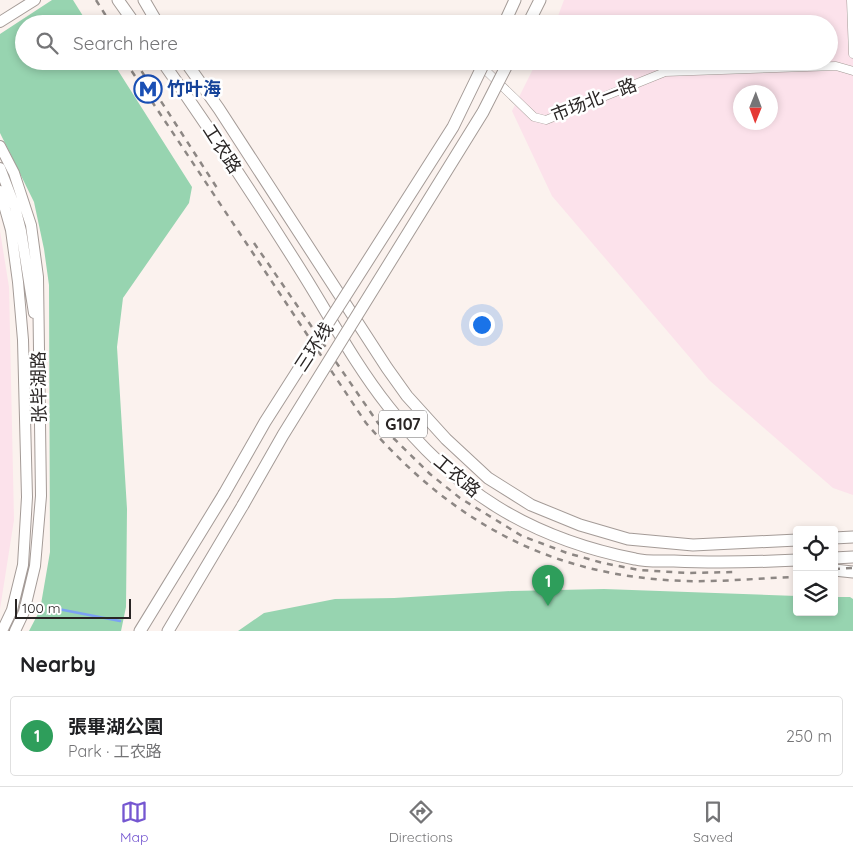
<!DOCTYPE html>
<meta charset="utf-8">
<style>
:root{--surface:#fff;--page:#f2f2f2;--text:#202124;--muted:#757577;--line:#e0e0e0;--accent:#7557d1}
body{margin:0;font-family:Quicksand,"Noto Sans SC",sans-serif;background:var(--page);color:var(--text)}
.controls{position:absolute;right:15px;bottom:15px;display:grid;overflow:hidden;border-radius:5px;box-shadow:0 2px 8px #0003}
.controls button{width:45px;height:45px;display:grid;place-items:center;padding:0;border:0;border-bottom:1px solid var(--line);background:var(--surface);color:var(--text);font:25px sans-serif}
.compass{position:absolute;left:733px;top:85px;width:45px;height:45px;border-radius:50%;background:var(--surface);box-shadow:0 2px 8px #0003;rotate:181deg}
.scale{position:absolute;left:15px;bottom:12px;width:116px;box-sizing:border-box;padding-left:5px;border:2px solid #292524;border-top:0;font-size:14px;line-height:18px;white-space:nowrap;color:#292524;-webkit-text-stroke:4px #fff;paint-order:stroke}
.you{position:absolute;left:481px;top:324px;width:18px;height:18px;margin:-12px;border:4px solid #fff;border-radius:50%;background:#1a73e8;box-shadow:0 0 0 8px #1a73e833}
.badge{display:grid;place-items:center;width:32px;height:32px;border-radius:50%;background:var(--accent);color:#fff;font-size:16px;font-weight:700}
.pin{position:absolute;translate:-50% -41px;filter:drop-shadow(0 1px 2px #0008)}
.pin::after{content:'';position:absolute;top:26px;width:18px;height:15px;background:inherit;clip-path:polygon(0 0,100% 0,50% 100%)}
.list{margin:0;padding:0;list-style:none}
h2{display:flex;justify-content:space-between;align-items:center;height:65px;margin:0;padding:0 20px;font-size:21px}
h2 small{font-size:16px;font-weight:400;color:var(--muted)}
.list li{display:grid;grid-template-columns:32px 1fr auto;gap:15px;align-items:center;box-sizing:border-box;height:80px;margin:0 10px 10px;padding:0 10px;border:1px solid var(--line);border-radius:5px}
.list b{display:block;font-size:19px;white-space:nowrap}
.list p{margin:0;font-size:16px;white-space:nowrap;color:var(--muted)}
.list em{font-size:16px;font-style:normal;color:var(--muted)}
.icon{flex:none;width:28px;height:28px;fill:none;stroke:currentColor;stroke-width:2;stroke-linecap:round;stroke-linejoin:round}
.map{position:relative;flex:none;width:853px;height:631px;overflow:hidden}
.search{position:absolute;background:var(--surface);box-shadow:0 2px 8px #0003;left:15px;right:15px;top:15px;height:55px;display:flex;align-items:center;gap:12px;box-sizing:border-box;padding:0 18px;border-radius:28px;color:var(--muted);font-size:19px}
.sheet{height:155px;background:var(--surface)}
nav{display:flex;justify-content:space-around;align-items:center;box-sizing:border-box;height:70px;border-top:1px solid var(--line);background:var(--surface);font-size:14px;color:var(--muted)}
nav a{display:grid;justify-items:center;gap:2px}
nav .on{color:var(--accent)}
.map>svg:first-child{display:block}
</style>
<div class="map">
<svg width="853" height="631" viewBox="0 0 853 631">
<rect width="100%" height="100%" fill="#fbf2ee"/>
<path fill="#fce2eb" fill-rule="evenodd" d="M564,0H853V495L833,488L709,380L552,196L512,111L537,61H829V24H555ZM740,92H770V122H740Z
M0,231L9,287L14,520L0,609Z"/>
<path fill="#97d4b0" d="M52,0H73L88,24H24V61H112L192,187L189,203L123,298L117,347L127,509L126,607L121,631H29L40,610L50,552L49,285L44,249L34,202L0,133V34Z
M604,589L797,596V612H834V597H850L853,599V631H238L264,613L335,599L394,598L512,591Z"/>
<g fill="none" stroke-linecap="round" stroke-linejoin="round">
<path stroke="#7ca2f3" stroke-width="2.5" d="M53,608L120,621"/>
<g stroke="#a49b97" stroke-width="9">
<path id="minor" d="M851,0L853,54
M476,61L534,117L546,120L665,72L836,66L853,71"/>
</g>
<g stroke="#a49b97" stroke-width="12">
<path id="major" d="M0,22L35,0
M0,146L14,173L31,225L38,277L41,496L35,566L24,612L15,631
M0,168L15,207L21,231L34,313
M0,191L11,230L18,282L23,340L27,497L23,565L12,610L2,631"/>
</g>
<g stroke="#a49b97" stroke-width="13">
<path id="highway" d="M118,0L135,24
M144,0L158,24
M504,24L515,0
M528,24L540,0
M162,61C210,129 256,199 300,269C329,315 354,363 388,406C454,491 529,538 635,559C647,562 661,561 674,561C715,563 756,562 797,560
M185,61L219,109L387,368L407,396L446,439L488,478L531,505L580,525L628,539L693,545L797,540
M834,538L853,537
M834,558L853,557
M834,570L853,572
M140,631L224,494
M168,631L243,505"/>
</g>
<use href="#minor" stroke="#fff" stroke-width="8"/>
<use href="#major" stroke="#fff" stroke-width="10"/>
<use href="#highway" stroke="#fff" stroke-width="11"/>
<path stroke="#8d8784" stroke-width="2.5" stroke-dasharray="6 6" stroke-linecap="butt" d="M96,0L111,24
M125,61L366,423C453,523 552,577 686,581C723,582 760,578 797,577
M135,61L219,191
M254,243L378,423L430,474L460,498L522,536L567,553L603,563L639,570L688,573L737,572
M834,569L853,568"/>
<g stroke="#a49b97" stroke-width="13" stroke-linecap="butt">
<path id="highway-bridge" d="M224,494L265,422L453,127L485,61
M243,505L283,435L483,112L509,61"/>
</g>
<use href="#highway-bridge" stroke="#fff" stroke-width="11"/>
</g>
<defs>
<g id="metro-ring" transform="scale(1.4375)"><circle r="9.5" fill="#fff" stroke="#1a4fb4" stroke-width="1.5"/><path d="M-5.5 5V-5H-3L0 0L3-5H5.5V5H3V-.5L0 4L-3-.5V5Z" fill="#1a4fb4"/></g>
</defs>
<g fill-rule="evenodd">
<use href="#metro-ring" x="148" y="89"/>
</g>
<g text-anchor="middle" stroke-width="5" stroke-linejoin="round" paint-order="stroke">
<rect fill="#fff" stroke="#696666" stroke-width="1" x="379" y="410.5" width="48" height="27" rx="4"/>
<g font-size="16" font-weight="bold" fill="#292524">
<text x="403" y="430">G107</text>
</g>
<g font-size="18" font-weight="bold" fill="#164399" stroke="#fff" text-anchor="start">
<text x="167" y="95">竹叶海</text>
</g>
<g font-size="18" fill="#292524" stroke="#fff">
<text transform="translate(594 100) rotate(-21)" y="6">市场北一路</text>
<text transform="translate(222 149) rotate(57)" y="6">工农路</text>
<text transform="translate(314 347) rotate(-57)" y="6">三环线</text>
<text transform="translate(39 387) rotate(-91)" y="6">张毕湖路</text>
<text transform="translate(457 476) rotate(40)" y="6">工农路</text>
</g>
</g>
</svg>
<div class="controls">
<button><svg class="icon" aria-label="locate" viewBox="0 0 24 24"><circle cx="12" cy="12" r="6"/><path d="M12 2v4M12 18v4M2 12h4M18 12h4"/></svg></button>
<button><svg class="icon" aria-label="layers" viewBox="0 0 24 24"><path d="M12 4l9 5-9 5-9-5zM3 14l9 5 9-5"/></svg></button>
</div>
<svg class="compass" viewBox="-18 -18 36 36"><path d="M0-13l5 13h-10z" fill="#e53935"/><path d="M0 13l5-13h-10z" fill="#757577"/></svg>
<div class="scale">100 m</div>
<div class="you"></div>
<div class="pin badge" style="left:548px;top:606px;background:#2e9e5b">1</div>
<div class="search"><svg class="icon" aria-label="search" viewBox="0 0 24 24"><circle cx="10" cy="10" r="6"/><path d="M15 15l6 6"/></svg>Search here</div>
</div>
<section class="sheet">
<h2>Nearby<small></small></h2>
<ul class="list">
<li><span class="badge" style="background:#2e9e5b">1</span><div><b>張畢湖公園</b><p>Park · 工农路</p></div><em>250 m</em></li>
</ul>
</section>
<nav>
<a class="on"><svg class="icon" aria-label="map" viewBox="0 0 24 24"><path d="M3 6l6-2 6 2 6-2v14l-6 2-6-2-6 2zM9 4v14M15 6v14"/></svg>Map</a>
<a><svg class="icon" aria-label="directions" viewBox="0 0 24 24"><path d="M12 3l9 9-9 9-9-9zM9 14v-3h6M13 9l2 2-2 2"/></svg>Directions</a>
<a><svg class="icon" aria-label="saved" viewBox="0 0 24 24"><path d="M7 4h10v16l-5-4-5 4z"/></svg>Saved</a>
</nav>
